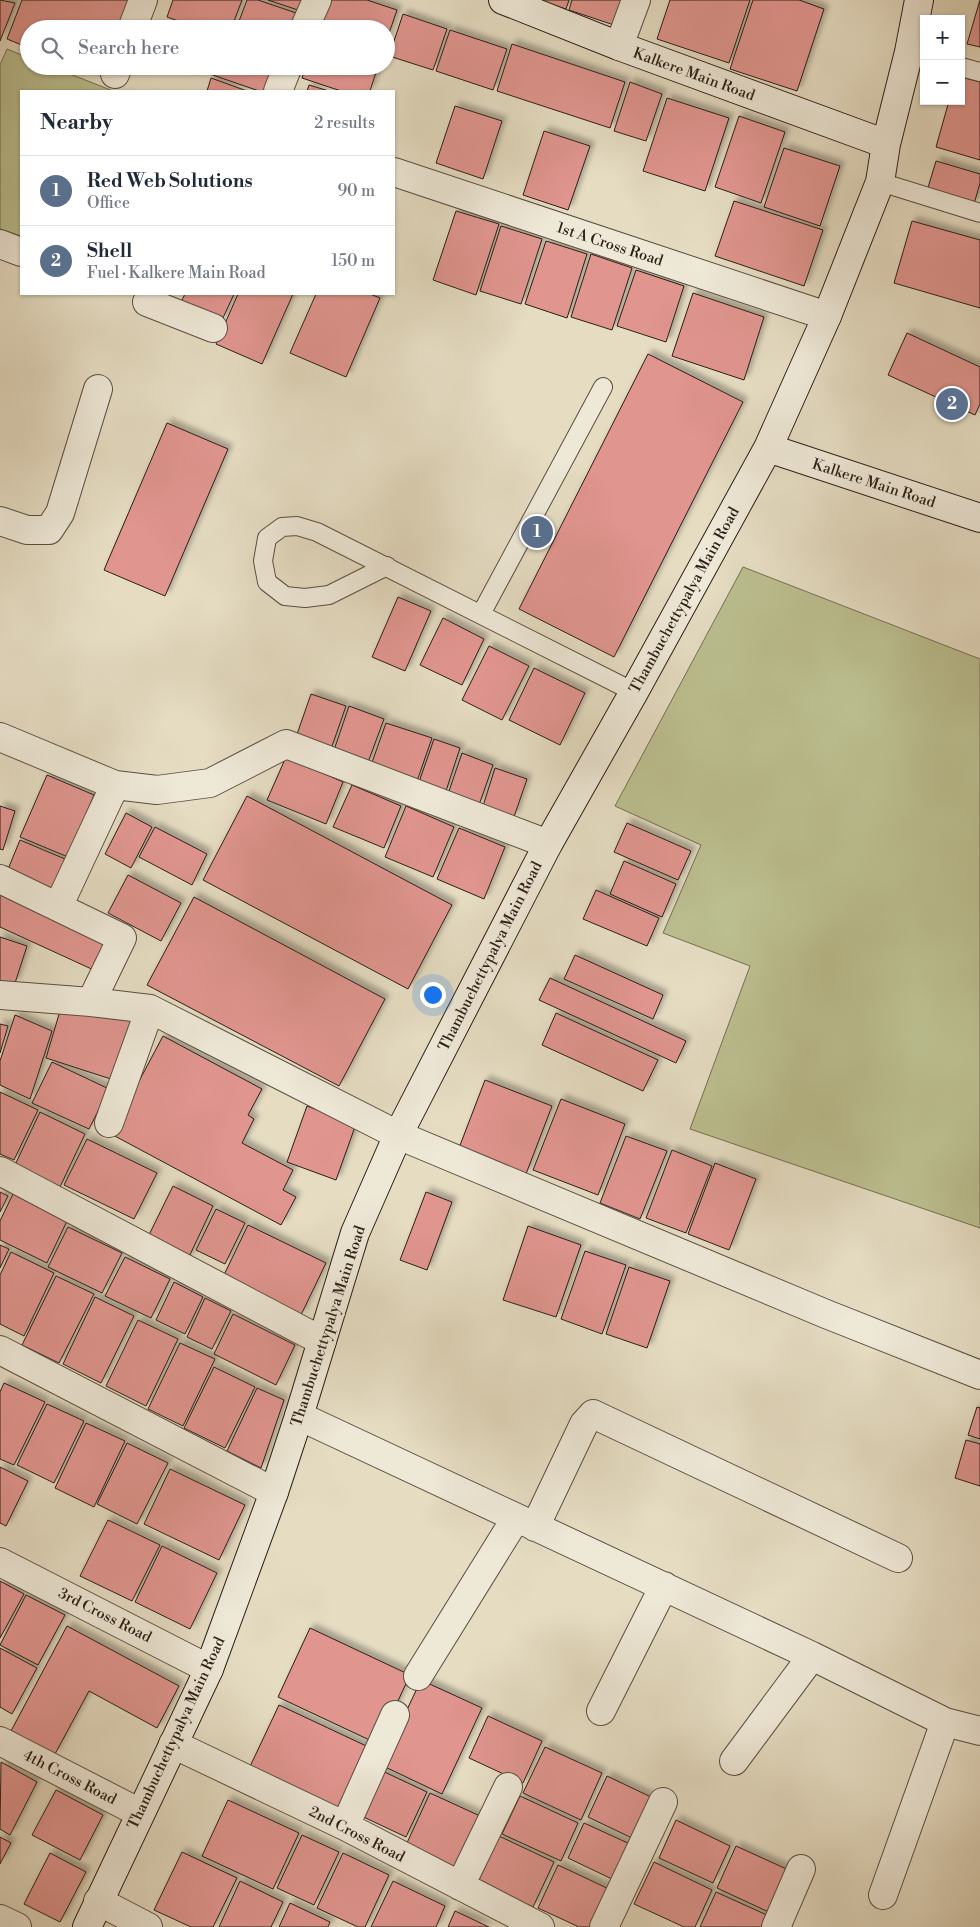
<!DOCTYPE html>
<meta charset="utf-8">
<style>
:root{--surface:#fff;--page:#f2f2f3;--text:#1f2937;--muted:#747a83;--line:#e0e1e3;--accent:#8f2418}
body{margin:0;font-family:"Libre Bodoni",serif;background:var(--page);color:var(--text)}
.controls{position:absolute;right:15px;top:15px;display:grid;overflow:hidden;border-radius:0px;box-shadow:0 1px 4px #0004}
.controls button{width:45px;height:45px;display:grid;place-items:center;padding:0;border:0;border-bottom:1px solid var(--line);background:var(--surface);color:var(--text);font:25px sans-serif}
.you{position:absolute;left:432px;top:994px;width:18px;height:18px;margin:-12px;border:4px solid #fff;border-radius:50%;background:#1a73e8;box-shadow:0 0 0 8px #1a73e833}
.badge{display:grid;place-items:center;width:32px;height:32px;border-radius:50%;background:var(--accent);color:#fff;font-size:16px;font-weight:700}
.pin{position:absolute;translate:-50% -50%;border:2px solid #fff;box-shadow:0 1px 5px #0006}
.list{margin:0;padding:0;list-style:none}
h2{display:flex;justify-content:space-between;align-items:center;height:65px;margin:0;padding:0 20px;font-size:21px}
h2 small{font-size:16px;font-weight:400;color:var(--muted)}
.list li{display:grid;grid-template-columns:32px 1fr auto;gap:15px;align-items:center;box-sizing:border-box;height:70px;padding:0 20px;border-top:1px solid var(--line)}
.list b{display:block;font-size:19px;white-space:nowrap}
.list p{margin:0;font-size:16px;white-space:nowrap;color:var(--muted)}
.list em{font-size:16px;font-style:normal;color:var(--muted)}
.icon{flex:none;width:28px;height:28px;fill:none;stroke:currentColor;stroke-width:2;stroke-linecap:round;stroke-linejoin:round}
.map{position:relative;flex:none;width:980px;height:1927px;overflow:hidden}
.search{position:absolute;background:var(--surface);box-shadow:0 1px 4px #0004;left:20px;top:20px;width:375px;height:55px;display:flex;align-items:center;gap:12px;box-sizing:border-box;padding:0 18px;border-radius:28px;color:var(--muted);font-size:19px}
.panel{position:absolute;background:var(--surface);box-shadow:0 1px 4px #0004;left:20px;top:90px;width:375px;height:205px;border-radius:0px}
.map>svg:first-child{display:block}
</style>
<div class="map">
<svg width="980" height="1927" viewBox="0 0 980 1927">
<defs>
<filter id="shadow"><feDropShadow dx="4.5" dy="-4.5" stdDeviation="2.5" flood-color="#0004"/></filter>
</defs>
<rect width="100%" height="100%" fill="#e5dcc2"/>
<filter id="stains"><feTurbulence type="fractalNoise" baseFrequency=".004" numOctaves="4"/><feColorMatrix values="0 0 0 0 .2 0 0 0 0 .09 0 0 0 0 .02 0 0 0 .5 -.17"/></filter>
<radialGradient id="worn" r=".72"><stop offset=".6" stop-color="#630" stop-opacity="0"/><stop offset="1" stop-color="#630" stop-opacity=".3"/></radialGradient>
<path fill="#bbbe8f" stroke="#746e53" d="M7,49L29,58V66H50L113,91H21V236L0,229V65Z
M743,567L980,659V1228L690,1129L750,966L663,933L701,845L615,806Z"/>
<path fill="#e0958f" stroke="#2c1e17" filter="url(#shadow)" d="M0,0L15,3L0,41Z
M22,0H128L117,29H29V48L7,39Z
M173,0H242L231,29H201L167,17Z
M247,0H258L299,14L294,29H236Z
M268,0H308L304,12Z
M328,0H367L397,10L386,42V29H318Z
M539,0H569L566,9Z
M572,0H629L620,27L569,10Z
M670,0H750L729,63L657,39Z
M753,0H799L824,9L797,91L730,69Z
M980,0V47L967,44Z
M403,14L447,29L433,70L389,56Z
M450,30L507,49L493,90L436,71Z
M512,44L625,82L610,128L497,91Z
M77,66H103L99,75Z
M213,66H280L272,91H259L210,74Z
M306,66H378L370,91H341L302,78Z
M961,77L980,82V160L936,147L949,101H961Z
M211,78L247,91H207Z
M630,82L662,94L646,141L614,131Z
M309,85L329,91H307Z
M667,98L729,118L705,191L643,171Z
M455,106L502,121L483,179L436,163Z
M739,116L785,132L761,203L715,187Z
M544,131L590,146L568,210L523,195Z
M784,148L840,166L820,226L764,207Z
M936,161L980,174V183L974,204L927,191Z
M734,201L823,230L804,286L715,256Z
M456,211L499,224L476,295L433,280Z
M912,221L980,240V308L894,283Z
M501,226L542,239L521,304L480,291Z
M546,241L587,254L567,318L525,304Z
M591,254L632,268L612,330L571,317Z
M636,270L684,286L666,342L617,326Z
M693,293L764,317L744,380L672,356Z
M185,294H234L222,320L181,302Z
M238,294H293L262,364L216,344Z
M316,294H370L380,298L346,377L290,353Z
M907,333L980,367V404L975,415L888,375Z
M648,354L743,402L614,657L519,609Z
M167,423L228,449L165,596L104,570Z
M398,597L431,611L405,671L372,657Z
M443,618L484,639L462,685L420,665Z
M489,646L529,666L502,720L462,700Z
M534,668L585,693L560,745L509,720Z
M311,694L346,706L330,752L295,740Z
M349,706L384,719L367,765L333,753Z
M386,723L432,738L416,784L370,768Z
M434,739L460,748L445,794L418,785Z
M462,753L493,765L479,805L448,794Z
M286,757L343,782L326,824L267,800Z
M495,768L527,779L514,817L483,806Z
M47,775L94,795L68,857L20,837Z
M352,785L401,806L384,848L333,827Z
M247,796L452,905L408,989L203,880Z
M0,806L15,811L3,850L0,849Z
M406,806L454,827L433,877L385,857Z
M126,813L152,827L131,868L105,854Z
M627,823L691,851L678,880L614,852Z
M155,827L207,854L192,885L139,857Z
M459,828L505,847L484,899L437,879Z
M20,840L65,859L50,893L6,874Z
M624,861L676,884L662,917L610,894Z
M128,875L181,903L161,941L108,913Z
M0,887L113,939L98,972L0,927Z
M596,890L659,918L647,946L583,919Z
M194,897L385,999L339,1086L147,985Z
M0,937L27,946L15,983H0Z
M575,955L663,995L653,1019L564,979Z
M550,978L686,1041L676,1063L539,1000Z
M60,1011L140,1019L117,1081L46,1058Z
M556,1013L658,1060L643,1091L542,1045Z
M15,1015L52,1031L30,1099L0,1085V1061Z
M0,1024L8,1026L0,1053Z
M163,1036L262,1089L248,1115L254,1119L242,1143L293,1170L283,1190L296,1197L281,1225L111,1134Z
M52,1062L109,1089L89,1129L32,1103Z
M485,1080L552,1106L526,1174L459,1148Z
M0,1092L38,1110L14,1160L0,1154Z
M561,1099L625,1124L598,1195L533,1170Z
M307,1106L356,1124L336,1180L287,1162Z
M40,1112L85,1134L60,1187L15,1165Z
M626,1136L667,1151L640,1219L600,1203Z
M87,1139L157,1173L134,1219L64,1185Z
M672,1150L712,1166L686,1233L646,1218Z
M715,1163L756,1179L729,1250L688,1234Z
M173,1186L213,1206L188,1259L147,1239Z
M0,1192L8,1196L0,1212Z
M426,1192L452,1202L427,1270L400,1260Z
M13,1194L67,1221L47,1263L0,1240V1221Z
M216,1209L245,1223L225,1264L196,1250Z
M248,1225L326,1263L301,1315L223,1277Z
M528,1226L581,1245L556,1317L503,1300Z
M68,1227L122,1253L102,1293L48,1267Z
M0,1245L9,1249L0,1268Z
M585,1251L626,1265L602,1334L561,1319Z
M11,1252L54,1273L24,1336L0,1324V1275Z
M125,1257L170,1279L151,1318L105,1296Z
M629,1267L670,1281L647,1348L606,1334Z
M56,1276L94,1294L59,1363L22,1345Z
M174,1282L203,1297L185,1334L156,1320Z
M95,1297L134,1316L101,1383L63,1364Z
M205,1298L231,1311L212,1349L187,1337Z
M233,1314L295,1345L276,1385L214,1354Z
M138,1320L178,1339L146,1406L106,1386Z
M180,1343L215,1359L183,1426L148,1409Z
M214,1367L255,1387L225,1448L184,1428Z
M4,1383L45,1402L14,1465L0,1459V1392Z
M257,1388L284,1400L261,1468L227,1451Z
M47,1404L84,1421L54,1483L17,1465Z
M977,1407L980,1408V1439L968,1435Z
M86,1423L125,1441L94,1507L55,1488Z
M966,1440L980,1444V1486L955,1478Z
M127,1443L168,1463L137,1524L97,1504Z
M0,1467L28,1481L6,1526L0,1523Z
M170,1469L245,1505L219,1560L144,1524Z
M108,1520L160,1545L132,1601L80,1576Z
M162,1546L217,1573L190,1629L135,1602Z
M0,1581L24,1594L0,1638Z
M26,1595L65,1615L38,1665L0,1645Z
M67,1626L179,1686L157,1728L89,1691L55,1754L11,1731Z
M310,1628L410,1675L378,1744L278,1697Z
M0,1648L37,1668L12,1714L0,1707Z
M421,1680L482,1708L442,1794L381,1765Z
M279,1705L377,1751L345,1821L246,1775Z
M488,1716L542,1741L523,1783L469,1758Z
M545,1747L602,1773L581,1820L523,1793Z
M1,1762L37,1782L10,1835L0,1829Z
M376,1768L427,1792L406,1837L355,1813Z
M607,1776L651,1797L632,1838L588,1817Z
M56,1790L103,1815L80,1860L32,1835Z
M430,1793L480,1816L456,1868L406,1845Z
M520,1796L578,1823L561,1861L502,1834Z
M228,1800L299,1833L273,1889L202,1856Z
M676,1820L730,1846L713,1883L659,1858Z
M584,1823L630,1844L614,1880L568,1858Z
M302,1835L339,1852L314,1905L277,1888Z
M499,1836L554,1862L533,1907L478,1882Z
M0,1837L11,1843L0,1864Z
M736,1846L793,1872L773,1914L717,1888Z
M182,1852L237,1878L213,1927H191L154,1910Z
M50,1853L86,1872L60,1922L24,1904Z
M343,1853L389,1875L365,1927H358L317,1908Z
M654,1862L712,1890L695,1927H684L634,1904Z
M558,1865L609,1889L592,1927H579L538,1908Z
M240,1881L283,1902L271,1927H219Z
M393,1881L445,1906L436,1927H371Z
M716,1892L769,1916L764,1927H700Z
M290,1903L330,1922L328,1927H279Z
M455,1911L489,1927H448Z"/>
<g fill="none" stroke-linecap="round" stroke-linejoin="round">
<g stroke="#5a4e42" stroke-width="20">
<path id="lane" d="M961,67L980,72
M880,182L980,213
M387,566L329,595L305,598L285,596L267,582L263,561L267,538L282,527L297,526L317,532L634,692
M481,614L603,387"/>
</g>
<g stroke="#5a4e42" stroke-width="30">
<path id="street" d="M132,29L143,0
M304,29L317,0
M619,46L636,0
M115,74L118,66
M278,91L288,66
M394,172L827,316
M0,244L21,252
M147,302L213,328
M0,521L27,530H49L60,513L98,389
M0,737L115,785L157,790L210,783L286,744L548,844
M0,879L122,938L91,1002
M58,907L115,785
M0,995L91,1002L150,1009L398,1135L826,1314L980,1375
M109,1123L150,1009
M0,1171L322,1341
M0,1350L274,1492
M299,1416L812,1656L945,1722L980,1731
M535,1527L584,1424L593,1414L898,1558
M0,1562L209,1669
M418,1676L516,1518
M601,1711L664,1586
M0,1741L140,1813
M173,1744L345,1826L540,1927
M734,1761L812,1656
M345,1826L395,1715
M460,1886L508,1787
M883,1895L945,1722
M98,1901L148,1927
M0,1919L17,1927
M604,1927L663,1802
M776,1927L801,1869"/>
</g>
<g stroke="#2c1e17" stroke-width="30">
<path id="secondary" d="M503,0L619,46L886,144
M768,448L980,518
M87,1927L209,1669L274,1492L299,1416L355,1233L398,1135L548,844L634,692L768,448L827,316L880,182L886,144L909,52L919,0"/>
</g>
<use href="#lane" stroke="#eee8d7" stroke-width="18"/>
<use href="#street" stroke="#eee8d7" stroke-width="28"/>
<use href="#secondary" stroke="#eee8d7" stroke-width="28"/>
</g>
<g text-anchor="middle" stroke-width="5" stroke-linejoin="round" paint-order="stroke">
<g font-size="15" fill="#2c1e17" stroke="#eee8d7">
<text transform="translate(694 74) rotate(20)" y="5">Kalkere Main Road</text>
<text transform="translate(610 244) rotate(18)" y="5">1st A Cross Road</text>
<text transform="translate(874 483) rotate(18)" y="5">Kalkere Main Road</text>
<text transform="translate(684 600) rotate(-61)" y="5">Thambuchettypalya Main Road</text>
<text transform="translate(490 956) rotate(-63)" y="5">Thambuchettypalya Main Road</text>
<text transform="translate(328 1326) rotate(-72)" y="5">Thambuchettypalya Main Road</text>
<text transform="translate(105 1615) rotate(27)" y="5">3rd Cross Road</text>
<text transform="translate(176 1733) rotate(-65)" y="5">Thambuchettypalya Main Road</text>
<text transform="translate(70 1777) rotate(27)" y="5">4th Cross Road</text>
<text transform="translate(357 1834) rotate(27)" y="5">2nd Cross Road</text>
</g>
</g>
<rect width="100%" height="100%" filter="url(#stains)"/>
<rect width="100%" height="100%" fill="url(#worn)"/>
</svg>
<div class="controls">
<button>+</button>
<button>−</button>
</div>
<div class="you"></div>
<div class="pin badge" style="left:537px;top:532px;background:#5c6f8a">1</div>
<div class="pin badge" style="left:952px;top:404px;background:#5c6f8a">2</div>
<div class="search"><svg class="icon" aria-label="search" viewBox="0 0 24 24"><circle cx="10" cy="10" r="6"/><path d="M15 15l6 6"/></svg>Search here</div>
<section class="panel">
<h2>Nearby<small>2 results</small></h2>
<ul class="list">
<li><span class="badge" style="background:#5c6f8a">1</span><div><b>Red Web Solutions</b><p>Office</p></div><em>90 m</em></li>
<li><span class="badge" style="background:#5c6f8a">2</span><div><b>Shell</b><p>Fuel · Kalkere Main Road</p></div><em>150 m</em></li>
</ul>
</section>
</div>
